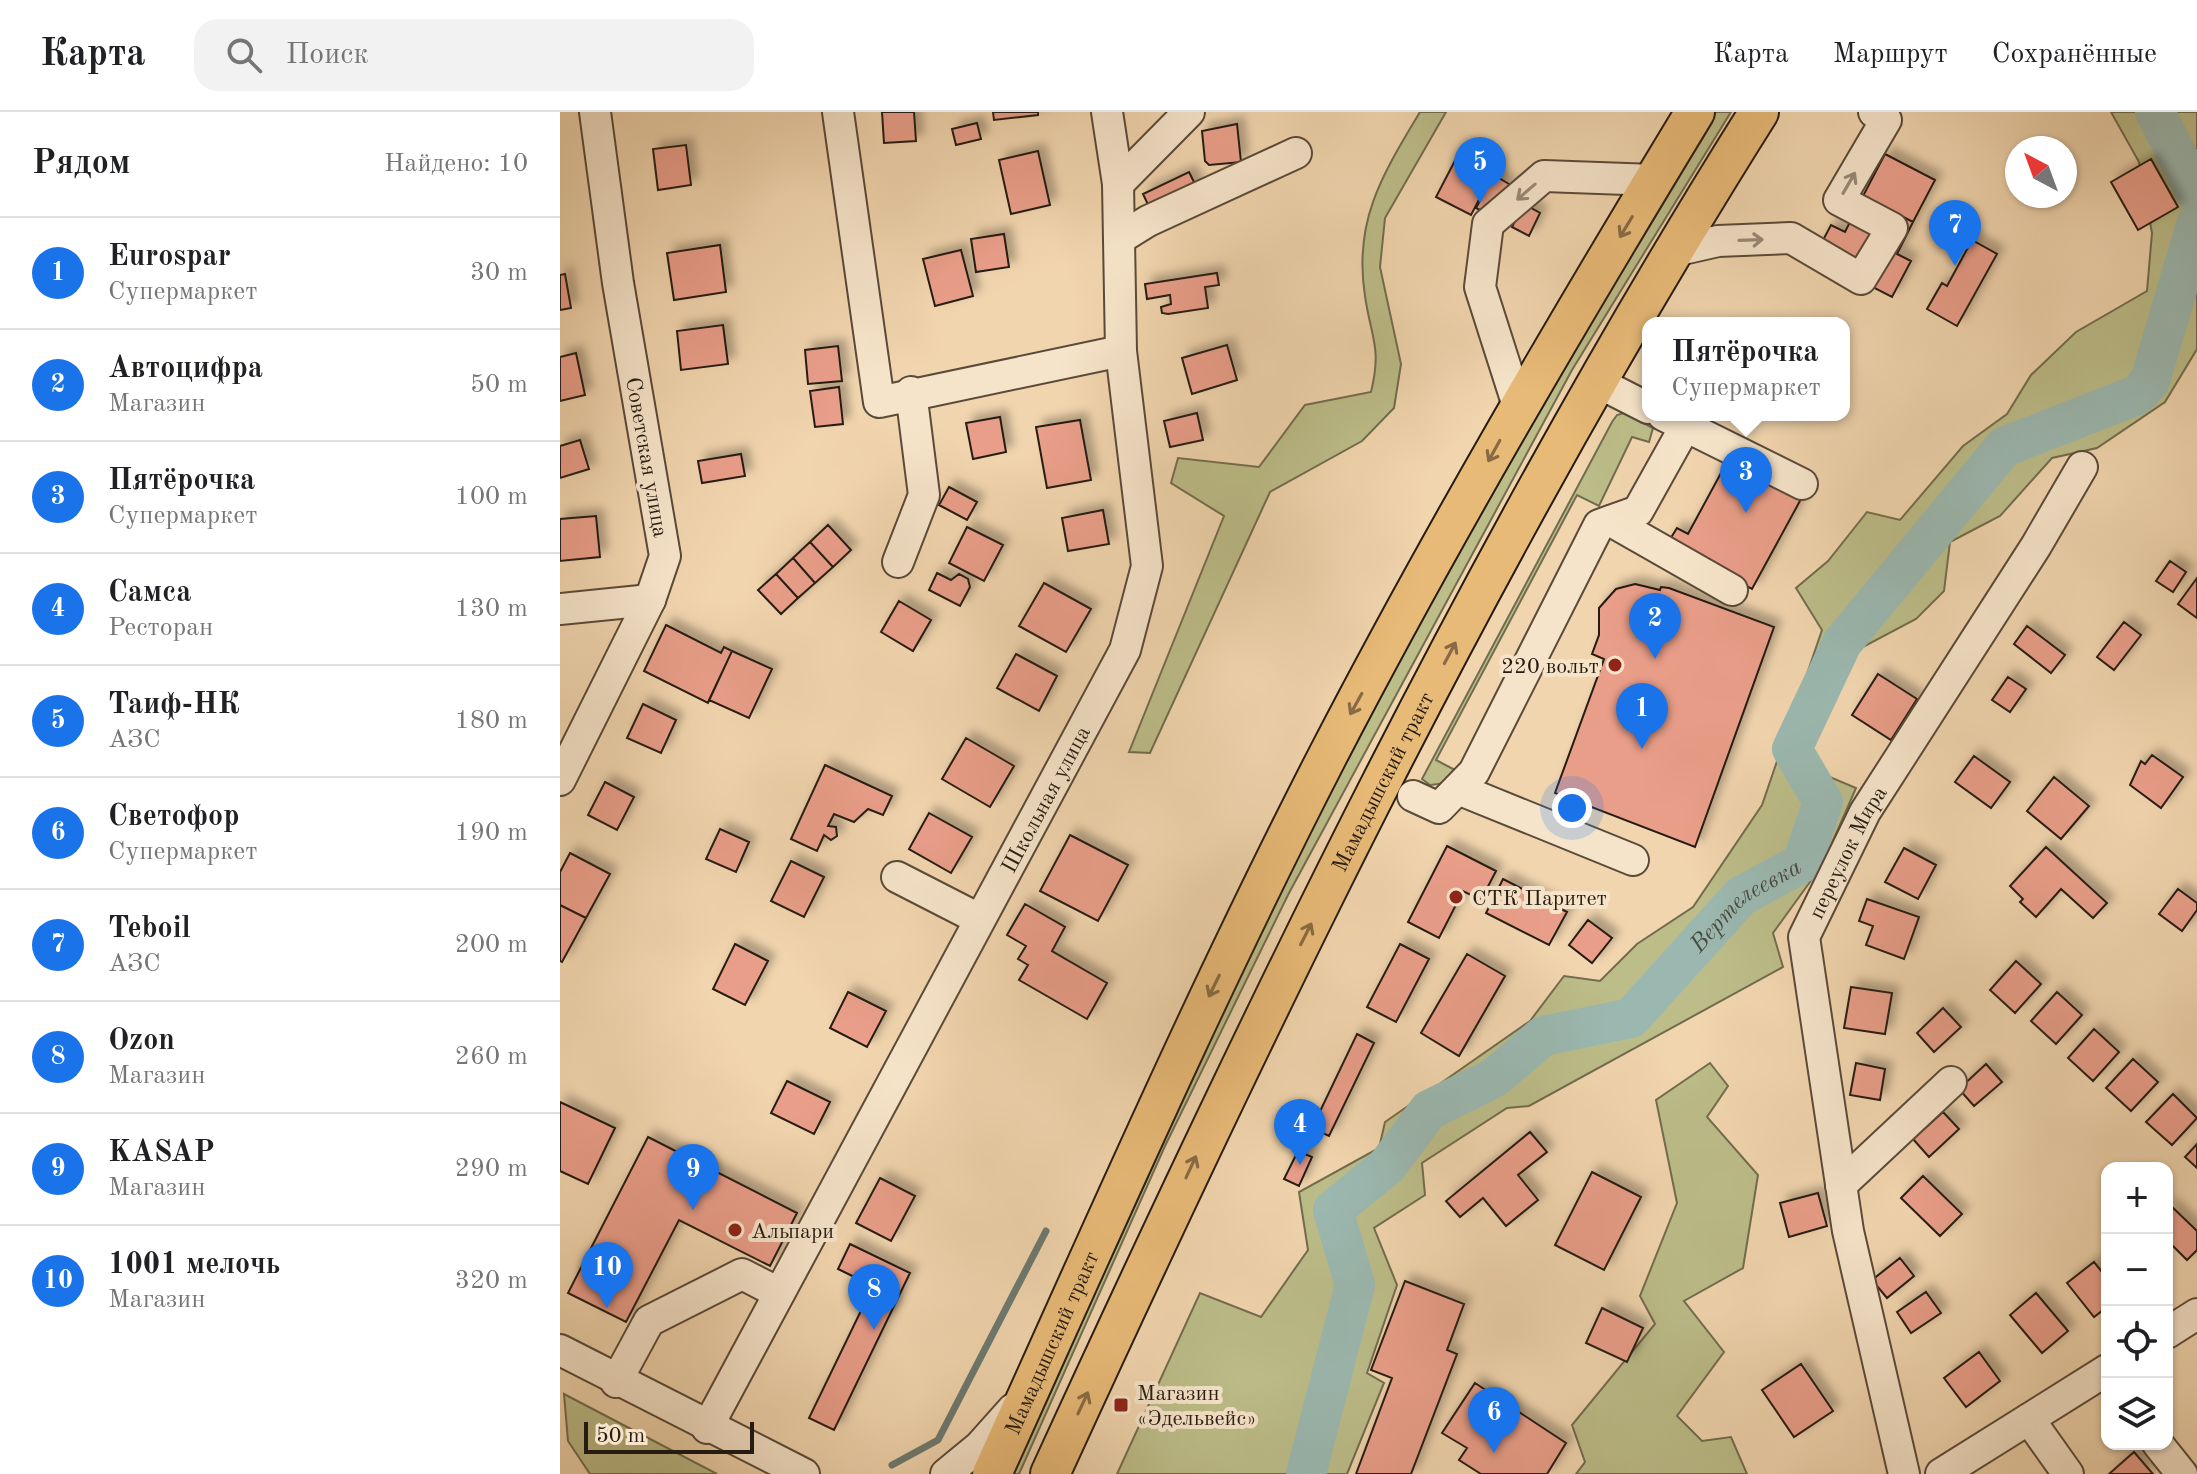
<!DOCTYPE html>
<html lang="ru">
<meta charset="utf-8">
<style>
:root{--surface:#fff;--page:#f2f2f2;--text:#202124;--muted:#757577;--line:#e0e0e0;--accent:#1a73e8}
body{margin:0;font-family:"Old Standard TT",serif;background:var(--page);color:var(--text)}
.controls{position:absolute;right:24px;bottom:24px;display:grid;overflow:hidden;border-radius:16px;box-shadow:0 2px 6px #0004}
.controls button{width:72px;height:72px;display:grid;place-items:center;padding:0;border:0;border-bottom:2px solid var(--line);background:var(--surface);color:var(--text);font:40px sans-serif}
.compass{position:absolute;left:1445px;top:24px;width:72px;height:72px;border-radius:50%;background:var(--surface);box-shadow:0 2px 6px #0004;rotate:319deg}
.scale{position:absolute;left:24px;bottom:20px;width:170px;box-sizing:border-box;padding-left:8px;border:4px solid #271c12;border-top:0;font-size:22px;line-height:28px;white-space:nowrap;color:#271c12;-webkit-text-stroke:6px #f6e4ca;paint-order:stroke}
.you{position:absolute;left:1012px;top:696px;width:28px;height:28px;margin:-20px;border:6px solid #fff;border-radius:50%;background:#1a73e8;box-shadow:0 0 0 12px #1a73e833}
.badge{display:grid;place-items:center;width:52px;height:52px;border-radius:50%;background:var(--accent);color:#fff;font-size:26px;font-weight:700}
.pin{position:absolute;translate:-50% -66px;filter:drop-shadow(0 2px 4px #0008)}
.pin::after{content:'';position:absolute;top:42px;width:28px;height:24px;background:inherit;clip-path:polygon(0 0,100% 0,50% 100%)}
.popup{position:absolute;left:1082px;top:205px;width:208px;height:104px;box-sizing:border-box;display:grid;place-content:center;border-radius:16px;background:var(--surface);filter:drop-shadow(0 2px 6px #0005);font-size:26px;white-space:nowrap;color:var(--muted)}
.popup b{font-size:30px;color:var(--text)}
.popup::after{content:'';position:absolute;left:50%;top:100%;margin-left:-16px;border:16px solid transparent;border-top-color:var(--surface)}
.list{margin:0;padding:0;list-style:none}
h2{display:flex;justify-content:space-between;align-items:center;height:104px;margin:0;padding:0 32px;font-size:34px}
h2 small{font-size:26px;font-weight:400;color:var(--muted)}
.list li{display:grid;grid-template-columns:52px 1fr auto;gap:24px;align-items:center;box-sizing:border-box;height:112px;padding:0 32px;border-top:2px solid var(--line)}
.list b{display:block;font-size:30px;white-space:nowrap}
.list p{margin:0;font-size:26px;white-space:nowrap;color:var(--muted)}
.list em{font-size:26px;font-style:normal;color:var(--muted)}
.icon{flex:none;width:44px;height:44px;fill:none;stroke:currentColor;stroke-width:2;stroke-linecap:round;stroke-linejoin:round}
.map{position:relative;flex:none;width:1637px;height:1362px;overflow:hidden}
header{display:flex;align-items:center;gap:48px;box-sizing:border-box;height:112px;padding:0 40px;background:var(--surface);border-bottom:2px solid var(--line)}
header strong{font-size:38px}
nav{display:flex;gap:44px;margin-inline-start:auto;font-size:28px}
.search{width:560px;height:72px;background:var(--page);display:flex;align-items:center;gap:20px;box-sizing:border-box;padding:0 28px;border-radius:24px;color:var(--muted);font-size:30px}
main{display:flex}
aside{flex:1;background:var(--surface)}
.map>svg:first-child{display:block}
</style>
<header>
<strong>Карта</strong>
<div class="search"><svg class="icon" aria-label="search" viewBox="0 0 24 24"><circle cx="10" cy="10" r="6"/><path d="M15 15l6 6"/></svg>Поиск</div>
<nav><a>Карта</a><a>Маршрут</a><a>Сохранённые</a></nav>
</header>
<main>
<aside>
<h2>Рядом<small>Найдено: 10</small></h2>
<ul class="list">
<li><span class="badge">1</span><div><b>Eurospar</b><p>Супермаркет</p></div><em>30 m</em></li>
<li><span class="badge">2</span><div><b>Автоцифра</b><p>Магазин</p></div><em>50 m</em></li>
<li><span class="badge">3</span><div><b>Пятёрочка</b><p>Супермаркет</p></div><em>100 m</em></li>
<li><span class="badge">4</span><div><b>Самса</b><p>Ресторан</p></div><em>130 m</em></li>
<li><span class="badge">5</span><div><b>Таиф-НК</b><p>АЗС</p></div><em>180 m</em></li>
<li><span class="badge">6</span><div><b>Светофор</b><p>Супермаркет</p></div><em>190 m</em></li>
<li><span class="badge">7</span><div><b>Teboil</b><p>АЗС</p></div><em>200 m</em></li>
<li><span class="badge">8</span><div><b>Ozon</b><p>Магазин</p></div><em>260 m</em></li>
<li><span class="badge">9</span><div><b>KASAP</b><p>Магазин</p></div><em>290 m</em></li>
<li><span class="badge">10</span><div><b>1001 мелочь</b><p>Магазин</p></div><em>320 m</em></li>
</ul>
</aside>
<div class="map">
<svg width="1637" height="1362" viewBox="0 0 1637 1362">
<defs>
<filter id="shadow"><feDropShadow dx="7" dy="-7" stdDeviation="4" flood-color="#0004"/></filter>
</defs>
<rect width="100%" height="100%" fill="#f1d5ae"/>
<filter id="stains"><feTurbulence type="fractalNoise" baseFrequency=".0025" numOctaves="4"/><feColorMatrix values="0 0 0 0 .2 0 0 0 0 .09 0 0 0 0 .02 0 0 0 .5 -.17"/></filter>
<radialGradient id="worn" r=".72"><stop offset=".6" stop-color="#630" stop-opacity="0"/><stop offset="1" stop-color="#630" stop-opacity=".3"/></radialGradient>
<path fill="#bcbd89" stroke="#726c4e" stroke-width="2" d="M860,0H886L825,106L820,155L841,252L834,296L802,329L710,380L590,641L569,640L664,404L611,371L618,346L699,355L745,293L811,280C822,235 811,226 805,184C793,108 823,62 860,0Z
M1152,0H1171L1012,258L729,781L605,1034L459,1362H444L713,780L870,487Z
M1551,0H1637V237L1605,290L1537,336L1492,346L1440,404L1390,430L1384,479L1356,507L1299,537L1246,634L1265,663L1296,676L1263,752L1213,821L1223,855L969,994L947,996L862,1051L865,1083L814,1116L837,1173L807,1261L824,1271L787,1362H557L640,1181L701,1205L748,1138L739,1080L819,1036L825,1010L970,909L1004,864L1040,869L1077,832L1133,795L1202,693L1262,518L1236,476L1268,449L1307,400L1340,408L1403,334L1447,302L1471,263L1516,220L1587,179L1592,121L1579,50Z
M1064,301L1093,316L1089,330L1072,325L1039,394L1017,383L876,648L895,658L887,671L870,673L862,667L1052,310L1057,303Z
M1150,951L1168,974L1147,1005L1198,1063L1183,1156L1124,1189L1164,1240L1117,1304L1142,1329L1171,1325L1187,1362H1016L1025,1350L1012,1313L1095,1212L1080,1184L1117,1091L1096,988Z
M4,1282L157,1362H30L8,1329Z"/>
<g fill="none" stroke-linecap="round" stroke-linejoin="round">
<path stroke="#6d7a71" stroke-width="7" d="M332,1353L378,1328L486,1119"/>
<g stroke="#9bb8b0" stroke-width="40">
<path d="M1595,0L1637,82"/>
<path id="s1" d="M746,1362L795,1173L773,1098L827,1054L869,998L934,966L983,924L1071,906L1181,784L1242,751L1263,690L1232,637L1282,531L1444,335L1577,283L1590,269L1637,110"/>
</g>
</g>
<path fill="#e99e89" stroke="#271c12" stroke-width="2" filter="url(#shadow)" d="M322,0H354L356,29L324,31Z
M433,0H478V3L434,8Z
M417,11L421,27L396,33L392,17Z
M677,12L681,50L649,53L645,49L642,19Z
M126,33L131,73L98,78L93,37Z
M902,35L937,53L911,103L876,85Z
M478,39L490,93L451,102L439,48Z
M1325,42L1375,68L1353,110L1303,84Z
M1591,47L1618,95L1578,118L1551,70Z
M629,60L638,78L591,99L583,82Z
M934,63L949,72L932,104L916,96Z
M1303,84L1353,110L1337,142L1351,149L1332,185L1254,145L1271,113L1285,120Z
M964,92L980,101L969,124L952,115Z
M444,122L449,155L416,160L411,127Z
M1412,128L1437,142L1397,214L1367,197L1382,171L1387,174Z
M160,133L166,180L114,188L107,141Z
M401,138L413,184L375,194L363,147Z
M657,161L659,173L645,175L648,196L608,202L602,201L601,195L611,192L610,183L587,187L585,172Z
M5,162L11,196L0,198V163Z
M163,213L168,252L121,258L117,219Z
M667,233L677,268L632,282L622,246Z
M278,234L282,269L248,272L245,238Z
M16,241L25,283L0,289V245Z
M279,275L283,312L255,315L250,279Z
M637,301L643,328L610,335L604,309Z
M440,305L446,340L413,347L406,311Z
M520,308L531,368L487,376L476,315Z
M20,328L29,357L0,366V334Z
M181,342L185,364L142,371L138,349Z
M1168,348L1241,387L1192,477L1107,432L1117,416L1128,422Z
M389,375L417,390L407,408L379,393Z
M543,398L549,432L508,439L502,406Z
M36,404L40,445L0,449V407Z
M268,413L291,438L273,455L250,430Z
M407,415L443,433L424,469L389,451Z
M250,430L273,455L255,471L233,446Z
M233,446L255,471L238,486L216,462Z
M1610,449L1626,460L1613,480L1596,469Z
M377,461L391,468L399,462L408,467L410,475L400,494L369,478Z
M216,462L238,486L221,502L198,478Z
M1637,466V506L1618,492Z
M484,471L531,497L506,540L459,514Z
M1075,472L1100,478L1101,475L1109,476L1214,515L1135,735L995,681L1044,547L1032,542L1039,523V496L1056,477Z
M339,489L371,508L353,539L321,520Z
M1564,510L1581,523L1554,558L1537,545Z
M106,513L161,541L164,535L172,539L148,591L84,559Z
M1467,514L1505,543L1491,561L1454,532Z
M172,539L212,557L189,606L149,588Z
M456,542L497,564L479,599L437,576Z
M1318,562L1357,587L1331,628L1292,603Z
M1448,565L1466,577L1450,600L1432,588Z
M83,592L116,608L101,641L67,626Z
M406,626L454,654L430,695L382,667Z
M1592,643L1623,665L1601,696L1570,673L1581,649L1585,652Z
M1414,644L1450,670L1431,696L1395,670Z
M265,653L332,684L323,703L308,697L294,710L274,702L268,714L276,715L277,724L271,728L264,723L257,739L231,727Z
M1494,665L1529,694L1501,727L1467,699Z
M45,670L74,685L57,718L28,703Z
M369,701L412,725L391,761L349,737Z
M160,717L189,730L176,760L146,747Z
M510,723L568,753L538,809L480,779Z
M887,734L936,759L921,788L903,779L879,826L848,810Z
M1486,735L1547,791L1533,806L1501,777L1476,805L1460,790L1463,787L1450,774Z
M1344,736L1376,753L1358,787L1325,770Z
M10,741L50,762L26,806L0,793V760Z
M231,749L264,765L244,805L211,789Z
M943,767L1007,800L989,833L926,801Z
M1618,777L1637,791V798L1622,819L1599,802Z
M1307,787L1359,805L1344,847L1306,833L1313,814L1299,809Z
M465,792L505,815L492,839L547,871L527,907L459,868L468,853L458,847L466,834L447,823Z
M0,793L26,806L2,850L0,849Z
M1028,808L1052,826L1032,851L1009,833Z
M175,832L208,849L185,893L153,877Z
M840,832L869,847L836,910L807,895Z
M907,842L945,864L899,944L861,921Z
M1456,849L1481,872L1455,901L1430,878Z
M1291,875L1332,881L1325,922L1284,916Z
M288,880L326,899L307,935L270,916Z
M1497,880L1522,903L1496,932L1471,909Z
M1383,896L1401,915L1374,940L1357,921Z
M1534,917L1559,940L1533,969L1508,946Z
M797,922L814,931L769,1024L752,1016Z
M1573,947L1598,970L1571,999L1546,976Z
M1296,951L1325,957L1320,988L1290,983Z
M1426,952L1442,970L1414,994L1399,977Z
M227,969L270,990L254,1022L211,1001Z
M1613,982L1637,1006L1612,1033L1586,1010Z
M0,990L55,1016L28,1072L0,1059Z
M1383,1000L1399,1017L1369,1045L1353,1027Z
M970,1020L987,1040L958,1063L978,1088L946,1114L923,1086L900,1105L886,1089Z
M88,1025L237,1101L210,1154L119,1108L66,1210L8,1181Z
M1637,1032V1056L1625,1045Z
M738,1039L752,1045L739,1074L724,1067Z
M1032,1060L1081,1085L1044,1158L995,1133Z
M1363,1064L1402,1102L1380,1124L1341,1086Z
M320,1066L355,1084L331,1129L296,1111Z
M1258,1081L1267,1114L1229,1125L1220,1091Z
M1608,1091L1637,1119V1138L1627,1148L1607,1128Z
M290,1132L350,1161L274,1318L249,1306L313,1174L278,1157Z
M1340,1146L1354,1164L1327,1186L1312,1168Z
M1534,1150L1547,1166V1195L1534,1205L1507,1171Z
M845,1169L904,1192L887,1238L897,1242L851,1362H796L832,1266L811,1258Z
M1366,1180L1381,1201L1351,1221L1337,1200Z
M1476,1181L1508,1219L1482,1241L1450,1203Z
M1042,1196L1083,1216L1067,1250L1026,1231Z
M1419,1240L1440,1269L1406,1295L1384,1266Z
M1241,1252L1273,1299L1234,1325L1202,1278Z
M915,1271L1006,1331L987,1362H921L899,1348L907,1336L882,1321Z
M1574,1340L1593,1362H1549Z"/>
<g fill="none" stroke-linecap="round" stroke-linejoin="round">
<g stroke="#5a4a39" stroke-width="34">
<g id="minor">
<path d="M278,0L319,290L561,239"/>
<path d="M558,72L629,0"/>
<path d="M559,127L588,109L736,41"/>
<path d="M1114,139L1158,129L1231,126L1301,167L1332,116L1279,88L1326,8L1314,0"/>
<path d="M1037,270L1088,296"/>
<path d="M958,294L920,175L928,112L984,64L1094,68"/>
<path d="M1103,303L1242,372"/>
<path d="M1051,409L1172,478"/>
<path d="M338,450L364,383L351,280"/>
<path d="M0,497L90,488"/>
<path d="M0,668L90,488L105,444L58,171L35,0"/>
<path d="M898,677L1073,748"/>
<path d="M853,684L879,696L914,660L1039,413L1078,399L1126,313"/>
<path d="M337,765L419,807"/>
<path d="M1281,1073L1391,970"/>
<path d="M1607,1221L1637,1202"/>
<path d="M0,1238L244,1362"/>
<path d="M56,1270L89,1209L182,1162L217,1180"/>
<path d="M1469,1307L1508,1362"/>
<path id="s2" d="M147,1316L565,538L587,454L561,239L558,72L547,0"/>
<path d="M1598,1332L1622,1362"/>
<path d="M386,1362L420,1334L453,1297"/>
<path id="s3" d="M1344,1362L1288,1119L1244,825L1305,700L1476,434L1522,355"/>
<path d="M1381,1362L1547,1258"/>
</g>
</g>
<g stroke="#271c12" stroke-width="42">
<g id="major">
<path id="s4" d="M432,1362C541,1121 647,878 768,643C882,423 1007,211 1135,0"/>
<path id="s5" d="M490,1362C703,897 926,433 1199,0"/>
</g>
</g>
<use href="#minor" stroke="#f6e4ca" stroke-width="30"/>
<use href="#major" stroke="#e8ba77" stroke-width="38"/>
</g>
<defs><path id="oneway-shaft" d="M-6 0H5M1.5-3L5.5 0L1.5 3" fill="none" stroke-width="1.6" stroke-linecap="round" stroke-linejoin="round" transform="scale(2)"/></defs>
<g stroke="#998a77">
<use href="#oneway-shaft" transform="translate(1289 71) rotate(-60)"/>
<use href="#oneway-shaft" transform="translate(966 80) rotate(139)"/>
<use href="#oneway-shaft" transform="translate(1191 128) rotate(-2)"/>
</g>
<g stroke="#886b44">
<use href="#oneway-shaft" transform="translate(1066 115) rotate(121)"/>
<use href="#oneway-shaft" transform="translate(934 339) rotate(119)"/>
<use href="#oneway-shaft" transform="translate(890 541) rotate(-62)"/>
<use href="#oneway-shaft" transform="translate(796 592) rotate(119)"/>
<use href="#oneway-shaft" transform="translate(746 822) rotate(-63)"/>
<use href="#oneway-shaft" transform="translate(654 874) rotate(116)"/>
<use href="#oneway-shaft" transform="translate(631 1055) rotate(-65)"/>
<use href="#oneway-shaft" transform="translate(523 1291) rotate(-65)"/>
</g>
<g fill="#8f2418" stroke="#f6e4ca" stroke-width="3">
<circle cx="1055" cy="553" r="8"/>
<circle cx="896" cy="785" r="8"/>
<circle cx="175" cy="1118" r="8"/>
<rect x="553" y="1285" width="16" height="16" rx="4"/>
</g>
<g text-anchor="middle" stroke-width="8" stroke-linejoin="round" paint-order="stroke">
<g font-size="22" fill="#271c12" stroke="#f6e4ca">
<text transform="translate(88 345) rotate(80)" y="8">Советская улица</text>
<text dy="8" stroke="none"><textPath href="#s5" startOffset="768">Мамадышский тракт</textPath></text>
<text dy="8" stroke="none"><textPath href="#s2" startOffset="714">Школьная улица</textPath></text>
<text dy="8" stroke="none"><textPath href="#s3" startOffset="642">переулок Мира</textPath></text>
<text dy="8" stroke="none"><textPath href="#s4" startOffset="144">Мамадышский тракт</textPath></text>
</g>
<g font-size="22" fill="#271c12" stroke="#f6e4ca" text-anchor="start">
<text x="1039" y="561" text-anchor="end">220 вольт</text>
<text x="912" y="793">СТК Паритет</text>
<text x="191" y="1126">Альпари</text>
<text x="577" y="1288">Магазин<tspan x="577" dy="25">«Эдельвейс»</tspan></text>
</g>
<g font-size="24" font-style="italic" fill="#4a4b41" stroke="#f6e4ca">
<text dy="8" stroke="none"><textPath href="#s1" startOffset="802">Вертелеевка</textPath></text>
</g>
</g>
<rect width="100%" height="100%" filter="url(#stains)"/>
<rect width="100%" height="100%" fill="url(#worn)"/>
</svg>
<div class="controls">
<button>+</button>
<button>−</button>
<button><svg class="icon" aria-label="locate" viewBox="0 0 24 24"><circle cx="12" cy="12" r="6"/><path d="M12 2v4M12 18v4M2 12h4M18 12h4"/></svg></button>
<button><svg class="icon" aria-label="layers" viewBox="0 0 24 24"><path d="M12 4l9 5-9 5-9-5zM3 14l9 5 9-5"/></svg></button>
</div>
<svg class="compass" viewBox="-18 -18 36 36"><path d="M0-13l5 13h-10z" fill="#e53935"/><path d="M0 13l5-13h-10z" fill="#757577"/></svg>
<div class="scale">50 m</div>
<div class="you"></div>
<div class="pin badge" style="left:1082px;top:637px">1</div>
<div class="pin badge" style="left:1095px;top:547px">2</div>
<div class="pin badge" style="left:1186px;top:401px">3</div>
<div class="popup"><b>Пятёрочка</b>Супермаркет</div>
<div class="pin badge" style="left:740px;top:1053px">4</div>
<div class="pin badge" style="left:920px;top:91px">5</div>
<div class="pin badge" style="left:934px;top:1341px">6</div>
<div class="pin badge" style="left:1395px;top:154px">7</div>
<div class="pin badge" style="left:314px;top:1218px">8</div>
<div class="pin badge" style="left:133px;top:1098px">9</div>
<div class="pin badge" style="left:47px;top:1196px">10</div>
</div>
</main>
